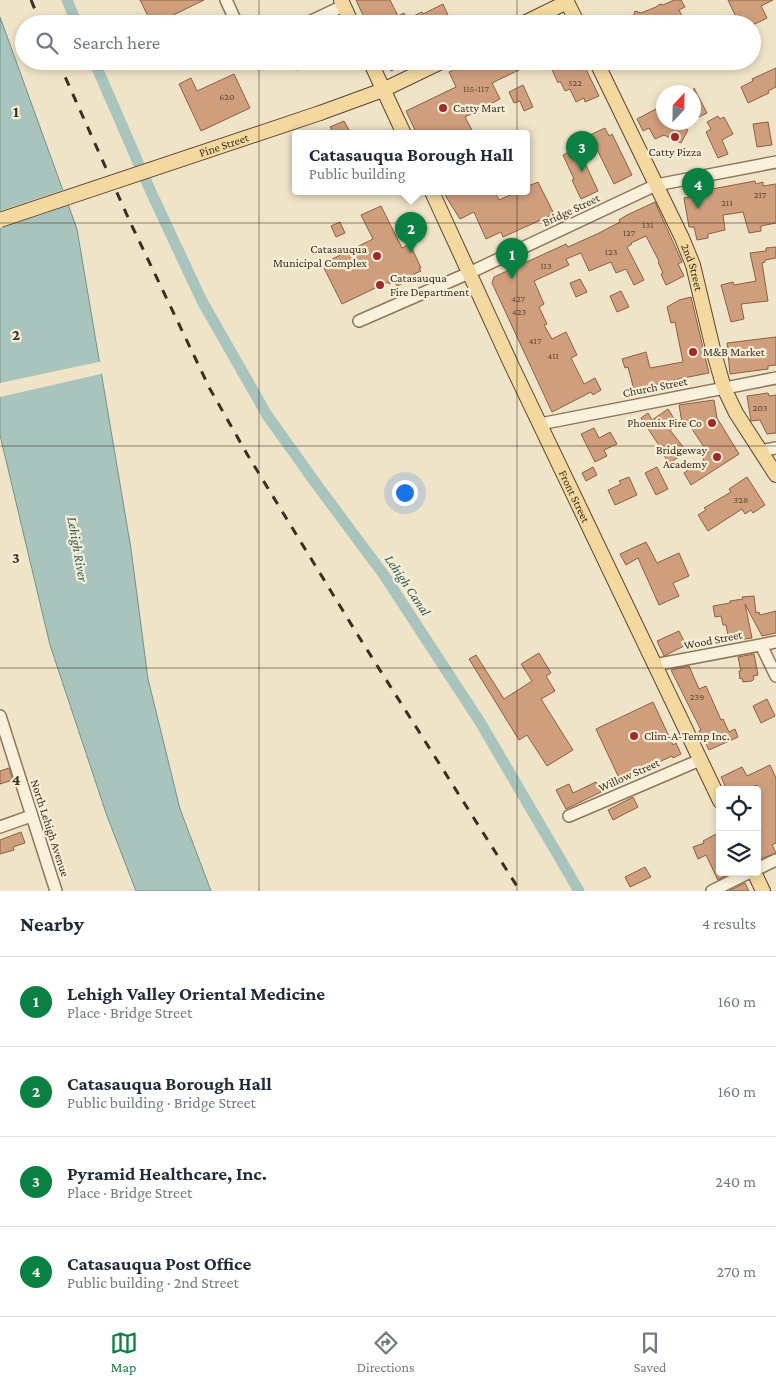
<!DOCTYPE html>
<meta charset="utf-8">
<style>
:root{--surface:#fff;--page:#f6f6f7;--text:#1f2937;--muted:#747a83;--line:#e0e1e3;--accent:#0b8043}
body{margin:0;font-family:"Crimson Pro",serif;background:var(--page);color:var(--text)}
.controls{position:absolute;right:15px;bottom:15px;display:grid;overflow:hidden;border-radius:5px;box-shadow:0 2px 8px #0003}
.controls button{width:45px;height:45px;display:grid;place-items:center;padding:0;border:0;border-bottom:1px solid var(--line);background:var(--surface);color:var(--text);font:25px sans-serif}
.compass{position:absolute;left:656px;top:85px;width:45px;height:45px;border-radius:50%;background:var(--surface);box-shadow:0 2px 8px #0003;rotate:22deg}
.you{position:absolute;left:404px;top:492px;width:18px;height:18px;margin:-12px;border:4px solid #fff;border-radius:50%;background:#1a73e8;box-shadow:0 0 0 8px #1a73e833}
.badge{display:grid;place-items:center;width:32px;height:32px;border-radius:50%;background:var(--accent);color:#fff;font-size:16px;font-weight:700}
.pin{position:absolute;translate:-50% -41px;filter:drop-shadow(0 1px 2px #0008)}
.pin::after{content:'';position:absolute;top:26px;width:18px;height:15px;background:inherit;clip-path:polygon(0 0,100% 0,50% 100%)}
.popup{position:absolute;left:292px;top:130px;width:238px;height:65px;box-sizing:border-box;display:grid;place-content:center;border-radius:5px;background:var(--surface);filter:drop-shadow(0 1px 4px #0005);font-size:16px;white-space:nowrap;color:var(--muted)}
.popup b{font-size:19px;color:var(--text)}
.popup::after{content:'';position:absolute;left:50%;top:100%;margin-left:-10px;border:10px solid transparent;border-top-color:var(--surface)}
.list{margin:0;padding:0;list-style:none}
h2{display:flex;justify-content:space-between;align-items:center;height:65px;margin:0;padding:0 20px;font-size:21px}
h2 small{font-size:16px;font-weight:400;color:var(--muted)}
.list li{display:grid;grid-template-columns:32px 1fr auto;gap:15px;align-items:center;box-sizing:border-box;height:90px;padding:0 20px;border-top:1px solid var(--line)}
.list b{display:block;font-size:19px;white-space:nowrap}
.list p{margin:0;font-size:16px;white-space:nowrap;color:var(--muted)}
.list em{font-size:16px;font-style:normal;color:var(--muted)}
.icon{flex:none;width:28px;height:28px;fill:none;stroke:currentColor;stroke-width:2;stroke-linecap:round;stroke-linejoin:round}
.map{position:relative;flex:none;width:776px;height:891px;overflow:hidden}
.search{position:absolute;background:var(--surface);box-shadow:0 2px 8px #0003;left:15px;right:15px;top:15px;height:55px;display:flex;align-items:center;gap:12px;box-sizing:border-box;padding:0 18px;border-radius:28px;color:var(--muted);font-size:19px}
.sheet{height:425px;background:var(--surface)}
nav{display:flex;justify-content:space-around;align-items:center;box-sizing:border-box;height:70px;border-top:1px solid var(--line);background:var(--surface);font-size:14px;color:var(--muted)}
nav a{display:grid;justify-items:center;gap:2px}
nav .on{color:var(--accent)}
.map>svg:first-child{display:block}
</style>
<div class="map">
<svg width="776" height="891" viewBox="0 0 776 891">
<rect width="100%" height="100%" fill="#f0e4c8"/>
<path fill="#a9c4bc" stroke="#6f938a" d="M0,17L77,229L131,549L148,679L180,809L211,891H136L107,816L50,645L0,435Z"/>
<path fill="#f0e4c8" d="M66,189L71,204L0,228V211Z
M103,361L105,373L0,397V383Z"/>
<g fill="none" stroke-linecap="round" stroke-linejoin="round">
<path stroke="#a9c4bc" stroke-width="11" d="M67,0L77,24
M94,61L151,192L202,301L267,415L317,485L384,575L480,722L579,891"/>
</g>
<path fill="#cf9f7d" stroke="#8d5f41" d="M140,0H204L155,24H152Z
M356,0H390L398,16L404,13L407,19L422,12L423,14L443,4L452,24H367Z
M674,0H681L685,7L679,10L682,16L671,22V24H631L635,11L641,13L656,7L660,4L663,5Z
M728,0H773L761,6L767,18L755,24H743L739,15L736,17Z
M292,61H316L296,70Z
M386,61H412L391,71Z
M472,61H520L523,68L492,83L500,99L465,117L474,134H417L406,111L456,87L449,72Z
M548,61H582L599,96L585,102L584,98L576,102L570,89L565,91L560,81L558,83Z
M776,68V87L768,91L769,93L748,103L741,87L753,81L752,79L754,78Z
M234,74L250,108L201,131L179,84L191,78L197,91Z
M523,85L533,107L524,111L520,101L514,103L509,92Z
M694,88L707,113L699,117L694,106Z
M656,109L663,123L675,122L688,130L681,143L664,135L655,139L649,128L643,131L637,119Z
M718,116L720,119L724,117L733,134L722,140L728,154L718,158L706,132L711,129L707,122Z
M344,121L351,134H334L330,127Z
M768,122L772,145L757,147L753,124Z
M605,128L609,136L612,134L632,175L614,184L590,135Z
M588,133L592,141L578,148L598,191L581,199L572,180L574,179L563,155L573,150L569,142Z
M755,181L756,184L763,182V186L776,184V223L761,226V231L749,233L743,212L723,215L725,230L708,234V238L697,240L694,227H689L684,198L712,193V189Z
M538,182L554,214L503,237L501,232L486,239L474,212L460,219L443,192H495L499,200L517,192H526V187Z
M655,202L682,262L678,264L684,276L666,285L661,274L663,273L658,262L659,261L646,236L631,243L632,244L627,247L644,280L634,285L626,269L616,273L611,262L589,271L581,253L566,259L569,265L534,281L544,304L539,307L547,324L544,325L552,339L566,332L577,355L571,358L584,384L595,378L601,390L593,395L591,392L552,412L492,283L494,277L566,244L568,247L597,234L620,222L619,220L627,215Z
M381,206L402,248L410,244L421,268H419L421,271L414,274L416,277L397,286L394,281L389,284L388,282L342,304L322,264L373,239L361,215Z
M340,222L345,233L336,237L331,226Z
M776,247V258L765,260V262L762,263L768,301L741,304L744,319L731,322L721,285L733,282L734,285L756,281L750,253L766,251V248Z
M580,279L587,292L576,297L570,283Z
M621,291L629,307L617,312L610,296Z
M691,297L709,373L673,380L674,386L661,388L659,384L634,390L628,367L625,368L622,359L646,352L650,368L683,362L675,322L671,323L667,307L679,300Z
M776,337V365L768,366V369L730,374L727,343Z
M768,393L769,396L776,395V433L767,434L760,420L751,421L747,396Z
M714,400L717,418L739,454L691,485L684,473L704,460L702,457L708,453L686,420L682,423L679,405Z
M668,409L678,425L670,430L687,452L669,463L663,454L664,453L641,418L648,413L652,420Z
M594,428L599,438L610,432L617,444L604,450L607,456L595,462L581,434Z
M593,467L597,475L586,481L582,473Z
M657,467L668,489L656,495L645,473Z
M629,477L637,495L615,505L608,490L621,484L619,481Z
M747,477L765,505L753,513L751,510L745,514L742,509L708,531L698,515L706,510L704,508L731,492L729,489Z
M646,542L657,563L679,553L689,576L673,583L679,596L659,605L638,558L626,565L620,554Z
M754,596L756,613L759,612L760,615L776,611V633L762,636L745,604L752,638L729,641L726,625H723L721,616L715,617L713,606L730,603V601L743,599L742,597Z
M679,631L686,645L664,656L657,641Z
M539,653L551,673L546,676L555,691L541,699L573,750L547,766L527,735L519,740L469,659L476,655L504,699L532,681L521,664Z
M754,654L758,675L753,676L754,679L752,681L743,682L742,678L740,679L739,671H741L738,657Z
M689,666L699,689L706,686L721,720L723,719L729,732L735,729L738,737L709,750L699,731L701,730L671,670Z
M767,699L775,716L761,723L753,706Z
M653,702L673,745L676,743L681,754L673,758L672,756L620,780L596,729Z
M770,765L776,778V843L772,845L776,853L760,859L757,853V785L746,790H727L721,777L742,767L747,776Z
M9,768L13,780L0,784V771Z
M596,782L601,792L566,809L556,790L569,784L573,793Z
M633,797L638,807L613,820L608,810Z
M21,832L25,843L13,847L14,850L0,854V840Z
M720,832V872H733L718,880L706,855L698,859L693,847L704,843L703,841Z
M645,867L651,877L630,887L625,877Z
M745,883L749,891H729Z"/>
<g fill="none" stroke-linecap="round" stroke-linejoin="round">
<g stroke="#8d765c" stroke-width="14">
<path id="minor" d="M226,0L237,24
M305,24L343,6
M359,321L469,273L656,185L776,162
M540,424L776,378
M760,451L776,448
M761,645L776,676
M654,665L776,642
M0,716L56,891
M569,816L700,760
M0,827L31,816
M757,869L776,860
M712,891L750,872"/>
</g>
<g stroke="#5b4430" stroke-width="16">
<g id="major">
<path d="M341,0L352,24"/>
<path d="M566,0L578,24"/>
<path d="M522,24L567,2"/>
<path d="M370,61L404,134"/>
<path id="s1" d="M596,61L682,238L693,265L714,353L724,388L736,413L776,475"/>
<path d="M320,113L383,90L443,61"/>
<path id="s2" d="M432,192L511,364L720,801"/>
<path d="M754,872L763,891"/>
</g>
</g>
<use href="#minor" stroke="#faf1dc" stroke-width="11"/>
<use href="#major" stroke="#f3d9a0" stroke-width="14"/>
<path stroke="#3d2e20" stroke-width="3" stroke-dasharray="9 9" stroke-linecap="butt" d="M31,0L41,24
M58,61L131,224L210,389L247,454L359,637L520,891"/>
<g stroke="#5b4430" stroke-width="16" stroke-linecap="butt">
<g id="major-bridge">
<path id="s3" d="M0,220L320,113"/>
</g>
</g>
<use href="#major-bridge" stroke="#f3d9a0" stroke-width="14"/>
</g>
<path fill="none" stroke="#3d2e20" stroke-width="1" stroke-opacity="0.55" d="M259,0V24M517,0V24M259,61V891M517,61V891M0,223H776M0,446H776M0,668H776"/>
<g fill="#9e2a2b" stroke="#f7eed8" stroke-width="2">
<circle cx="443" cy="108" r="5"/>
<circle cx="675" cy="137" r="5"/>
<circle cx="377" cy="256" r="5"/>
<circle cx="380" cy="285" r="5"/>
<circle cx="693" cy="352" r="5"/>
<circle cx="712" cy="423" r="5"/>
<circle cx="717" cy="457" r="5"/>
<circle cx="634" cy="736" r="5"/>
</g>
<g text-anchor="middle" stroke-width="4.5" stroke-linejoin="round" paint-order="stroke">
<g font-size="10" fill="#624a37">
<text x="575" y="86">522</text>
<text x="476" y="92">115-117</text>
<text x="227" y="100">620</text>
<text x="760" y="198">217</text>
<text x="727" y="206">211</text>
<text x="648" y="228">131</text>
<text x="629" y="236">127</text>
<text x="611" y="255">123</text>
<text x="546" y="269">113</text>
<text x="518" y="302">427</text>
<text x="519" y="315">423</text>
<text x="535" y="344">417</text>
<text x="553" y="359">411</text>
<text x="760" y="411">203</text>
<text x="741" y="503">328</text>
<text x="697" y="700">239</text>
</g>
<g font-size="12" fill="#3d2e20" stroke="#f7eed8" text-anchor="start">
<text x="453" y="112">Catty Mart</text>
<text x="675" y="156" text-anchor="middle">Catty Pizza</text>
<text x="367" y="253" text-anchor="end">Catasauqua<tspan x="367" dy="14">Municipal Complex</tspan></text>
<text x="390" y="282">Catasauqua<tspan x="390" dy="14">Fire Department</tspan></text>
<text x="703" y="356">M&amp;B Market</text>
<text x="702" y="427" text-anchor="end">Phoenix Fire Co</text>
<text x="707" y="454" text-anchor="end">Bridgeway<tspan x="707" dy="14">Academy</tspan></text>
<text x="644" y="740">Clim-A-Temp Inc.</text>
</g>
<g font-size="12" fill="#3d2e20" stroke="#f7eed8">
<text dy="4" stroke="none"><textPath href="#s3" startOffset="236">Pine Street</textPath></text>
<text transform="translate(571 210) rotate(-25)" y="4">Bridge Street</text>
<text dy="4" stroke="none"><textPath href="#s1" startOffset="228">2nd Street</textPath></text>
<text transform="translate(655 387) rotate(-11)" y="4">Church Street</text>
<text dy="4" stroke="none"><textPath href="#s2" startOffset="336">Front Street</textPath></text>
<text transform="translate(713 640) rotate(-11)" y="4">Wood Street</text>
<text transform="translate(629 775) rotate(-24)" y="4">Willow Street</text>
<text transform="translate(50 828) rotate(72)" y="4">North Lehigh Avenue</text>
</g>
<g font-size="14" font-style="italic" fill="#2f5d5a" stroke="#f7eed8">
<text transform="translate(78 549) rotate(80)" y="5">Lehigh River</text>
<text transform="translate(408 585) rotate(56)" y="5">Lehigh Canal</text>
</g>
</g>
<g font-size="16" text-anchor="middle" font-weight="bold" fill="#3d2e20" stroke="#f7eed8" stroke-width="4.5" stroke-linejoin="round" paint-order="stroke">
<text x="16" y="117">1</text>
<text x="16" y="340">2</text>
<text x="16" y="563">3</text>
<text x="16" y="785">4</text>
</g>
</svg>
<div class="controls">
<button><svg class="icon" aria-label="locate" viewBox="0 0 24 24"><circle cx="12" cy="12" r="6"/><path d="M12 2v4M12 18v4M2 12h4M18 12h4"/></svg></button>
<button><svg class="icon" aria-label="layers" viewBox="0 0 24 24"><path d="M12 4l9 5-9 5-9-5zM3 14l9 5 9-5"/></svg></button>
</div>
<svg class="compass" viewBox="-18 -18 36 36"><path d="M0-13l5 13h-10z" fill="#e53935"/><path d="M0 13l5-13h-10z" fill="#747a83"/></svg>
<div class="you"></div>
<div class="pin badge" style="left:512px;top:279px">1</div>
<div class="pin badge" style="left:411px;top:253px">2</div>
<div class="popup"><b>Catasauqua Borough Hall</b>Public building</div>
<div class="pin badge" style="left:582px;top:172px">3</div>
<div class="pin badge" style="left:698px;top:209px">4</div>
<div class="search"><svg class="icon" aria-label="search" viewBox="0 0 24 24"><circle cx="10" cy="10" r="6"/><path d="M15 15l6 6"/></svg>Search here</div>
</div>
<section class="sheet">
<h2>Nearby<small>4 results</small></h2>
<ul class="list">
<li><span class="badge">1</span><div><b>Lehigh Valley Oriental Medicine</b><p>Place · Bridge Street</p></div><em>160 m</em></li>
<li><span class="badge">2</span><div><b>Catasauqua Borough Hall</b><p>Public building · Bridge Street</p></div><em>160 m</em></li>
<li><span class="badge">3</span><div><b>Pyramid Healthcare, Inc.</b><p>Place · Bridge Street</p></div><em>240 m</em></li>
<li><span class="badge">4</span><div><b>Catasauqua Post Office</b><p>Public building · 2nd Street</p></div><em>270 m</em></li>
</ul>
</section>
<nav>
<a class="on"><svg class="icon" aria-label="map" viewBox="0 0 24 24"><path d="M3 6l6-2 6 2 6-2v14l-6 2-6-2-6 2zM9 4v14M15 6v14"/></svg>Map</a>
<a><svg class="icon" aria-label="directions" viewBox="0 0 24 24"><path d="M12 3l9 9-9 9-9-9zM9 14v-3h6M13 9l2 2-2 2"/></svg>Directions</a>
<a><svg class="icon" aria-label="saved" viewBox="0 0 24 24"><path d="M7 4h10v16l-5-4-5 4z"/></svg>Saved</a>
</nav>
